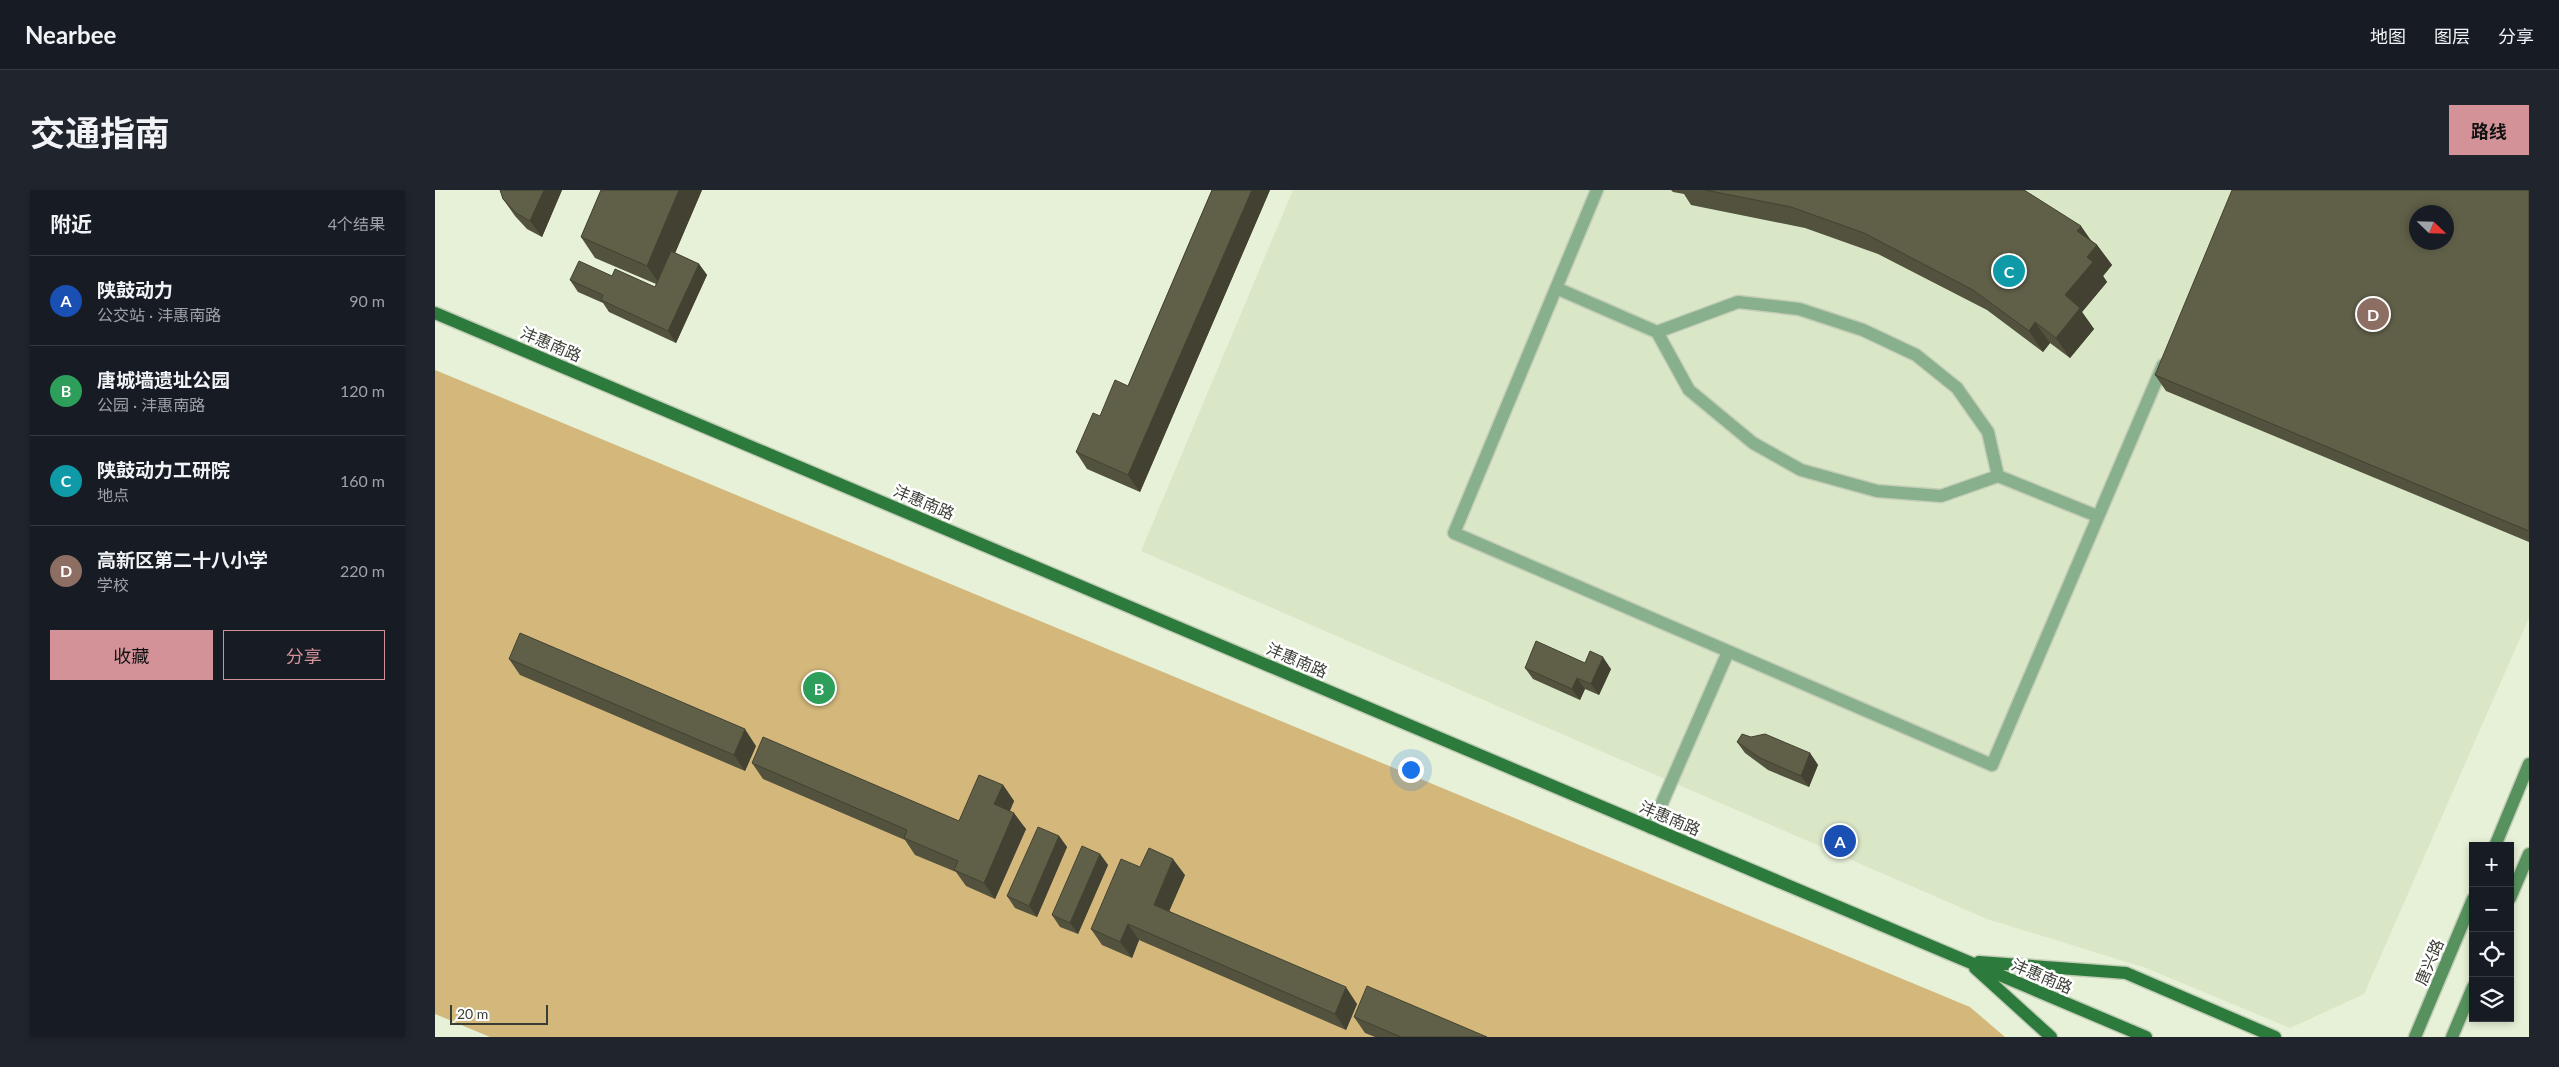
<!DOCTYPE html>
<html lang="zh">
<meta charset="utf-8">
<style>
:root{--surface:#171b24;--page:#20242c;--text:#f1f3f6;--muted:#9ea1a6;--line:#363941;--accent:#d39298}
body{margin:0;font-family:Lato,"Noto Sans SC",sans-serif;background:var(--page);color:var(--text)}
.controls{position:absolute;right:15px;bottom:15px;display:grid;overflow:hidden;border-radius:0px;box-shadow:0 2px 8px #0003}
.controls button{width:45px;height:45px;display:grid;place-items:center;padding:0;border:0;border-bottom:1px solid var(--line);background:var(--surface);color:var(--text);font:25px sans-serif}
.compass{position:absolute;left:1974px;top:15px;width:45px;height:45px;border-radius:50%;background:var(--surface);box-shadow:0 2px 8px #0003;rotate:113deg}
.scale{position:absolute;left:15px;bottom:12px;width:98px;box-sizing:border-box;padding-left:5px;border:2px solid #393d34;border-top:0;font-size:14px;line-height:18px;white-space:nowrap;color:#393d34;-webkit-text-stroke:4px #fff;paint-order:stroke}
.you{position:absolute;left:975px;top:579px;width:18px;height:18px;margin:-12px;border:4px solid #fff;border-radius:50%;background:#1a73e8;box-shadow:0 0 0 8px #1a73e833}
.badge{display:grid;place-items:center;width:32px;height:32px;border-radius:50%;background:var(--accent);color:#fff;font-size:16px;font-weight:700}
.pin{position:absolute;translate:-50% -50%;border:2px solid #fff;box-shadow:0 1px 5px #0006}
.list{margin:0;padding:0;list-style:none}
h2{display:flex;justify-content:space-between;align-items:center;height:65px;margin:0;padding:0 20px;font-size:21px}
h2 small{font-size:16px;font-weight:400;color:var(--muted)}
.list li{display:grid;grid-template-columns:32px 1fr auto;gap:15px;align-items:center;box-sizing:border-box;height:90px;padding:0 20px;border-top:1px solid var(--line)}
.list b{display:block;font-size:19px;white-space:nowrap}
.list p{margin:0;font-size:16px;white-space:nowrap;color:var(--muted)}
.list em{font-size:16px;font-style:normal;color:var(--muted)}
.actions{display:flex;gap:10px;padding:15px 20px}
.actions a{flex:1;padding:11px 0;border:1px solid var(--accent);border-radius:0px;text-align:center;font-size:18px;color:var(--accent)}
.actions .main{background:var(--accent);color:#111}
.icon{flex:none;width:28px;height:28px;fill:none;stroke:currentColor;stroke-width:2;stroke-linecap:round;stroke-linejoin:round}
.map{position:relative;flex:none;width:2094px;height:847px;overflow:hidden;border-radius:0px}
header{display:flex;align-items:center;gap:30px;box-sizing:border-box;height:70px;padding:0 25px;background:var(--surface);border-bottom:1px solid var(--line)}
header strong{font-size:24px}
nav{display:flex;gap:28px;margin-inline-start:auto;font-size:18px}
.intro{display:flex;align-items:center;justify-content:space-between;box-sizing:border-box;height:120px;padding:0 30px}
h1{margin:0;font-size:35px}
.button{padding:12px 22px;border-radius:0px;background:var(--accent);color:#111;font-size:18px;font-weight:700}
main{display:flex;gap:30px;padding:0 30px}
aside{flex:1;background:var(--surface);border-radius:0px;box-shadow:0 2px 8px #0003}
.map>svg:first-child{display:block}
</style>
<header>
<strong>Nearbee</strong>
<nav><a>地图</a><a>图层</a><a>分享</a></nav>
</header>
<div class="intro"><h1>交通指南</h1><a class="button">路线</a></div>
<main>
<aside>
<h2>附近<small>4个结果</small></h2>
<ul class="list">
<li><span class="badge" style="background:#1a4fb4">A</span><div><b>陕鼓动力</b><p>公交站 · 沣惠南路</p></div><em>90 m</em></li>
<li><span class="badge" style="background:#2e9e5b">B</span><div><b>唐城墙遗址公园</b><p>公园 · 沣惠南路</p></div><em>120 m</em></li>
<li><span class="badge" style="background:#0f9aa8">C</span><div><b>陕鼓动力工研院</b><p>地点</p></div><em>160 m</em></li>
<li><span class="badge" style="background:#8d6e63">D</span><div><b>高新区第二十八小学</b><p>学校</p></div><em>220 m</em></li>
</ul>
<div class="actions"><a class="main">收藏</a><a>分享</a></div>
</aside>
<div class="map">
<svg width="2094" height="847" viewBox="0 0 2094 847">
<rect width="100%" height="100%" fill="#e6f1d8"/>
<path fill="#d9e7c7" d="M858,0H1829L2094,350V428L1929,804L1855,838L1711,778L1552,729L706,361Z"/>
<path fill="#d4b87b" d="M0,180L1535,817L1570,847H55L0,824Z"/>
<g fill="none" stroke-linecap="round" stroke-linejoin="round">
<g stroke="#c3cdb7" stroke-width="15">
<path id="street" d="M1162,0L1019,343L1557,575L1728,175
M1121,98L1222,142L1254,200L1318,253L1366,280L1442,301L1506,306L1563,286L1662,326
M1222,142L1303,112L1364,119L1428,140L1481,165L1522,198L1553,242L1563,286
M1216,638L1293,462"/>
</g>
<g stroke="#c3cdb7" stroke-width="15">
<path id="secondary" d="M2060,656L2094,574
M2075,708L2094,664
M1980,847L2038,709
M2017,847L2038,797"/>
</g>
<g stroke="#c3cdb7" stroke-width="15">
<path id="primary" d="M0,123L1711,847
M1544,772L1691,783L1840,847
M1540,778L1616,847"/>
</g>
<use href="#street" stroke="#89b08d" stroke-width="12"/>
<use href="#secondary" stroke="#57925e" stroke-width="12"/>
<use href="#primary" stroke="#2c7b3c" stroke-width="12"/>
</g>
<path fill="#53523e" d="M127,0L107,47L92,39L80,26L68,9Z
M166,0H267L240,63L264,74L272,85L241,153L174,122L168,113L143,102L135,90L177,86L220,97L221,94L160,68L146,47Z
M777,0H835L705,302L652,279L641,262L665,226L693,196Z
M1236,0H1589L1662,55L1677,75L1668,86L1672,92L1647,122L1659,139L1635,168L1615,153L1608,162L1552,120L1443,64L1370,38L1256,15L1249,4L1238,2Z
M2094,0V352L1731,201L1720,185Z
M74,469L321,556L310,581L85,485Z
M1150,473L1176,479L1164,505L1150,499L1145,510L1098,489L1090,478Z
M1302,552L1375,563L1383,575L1374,597L1333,580L1310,563Z
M317,573L524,631L568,595L579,611L575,621L591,639L560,709L531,696L521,682L480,665L470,650L328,589Z
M624,646L632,657L602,727L580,718L572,706Z
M665,664L673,675L643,744L625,737L617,725Z
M750,685L734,721L922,814L911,840L704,750L697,768L667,755L656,739Z
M919,827L1052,847H940L930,843Z"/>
<path fill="#434232" d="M109,0H127L107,47L95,31Z
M244,0H267L226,96L212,76Z
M817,0H835L705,302L693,285Z
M1646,36L1660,56L1642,41Z
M1662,55L1677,75L1668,86L1672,92L1647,122L1659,139L1635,168L1621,148L1630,105L1652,67Z
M264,74L272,85L241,153L233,141Z
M1600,132L1615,153L1608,162L1594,141Z
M1168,467L1176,479L1164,505L1156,494Z
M1142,488L1150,499L1145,510L1137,499Z
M310,539L321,556L310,581L299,565Z
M1375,563L1383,575L1374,597L1366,586Z
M568,595L579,611L570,631L559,614Z
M579,623L591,639L560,709L549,693Z
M624,646L632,657L602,727L594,716Z
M665,664L673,675L643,744L635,733Z
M738,669L750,685L730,731L719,715Z
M693,734L704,750L697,768L685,752Z
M911,797L922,814L911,840L900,824Z"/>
<path fill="#605f48" stroke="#434232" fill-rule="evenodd" d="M65,0H109L95,31L81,23L68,9Z
M166,0H244L212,76L146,47Z
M777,0H817L693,285L641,262L658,223L665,226L680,190L693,196Z
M1270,0H1589L1646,36L1642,41L1662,55L1652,67L1658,72L1630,105L1645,118L1621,148L1600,132L1594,141L1538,100L1429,43L1356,17Z
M1797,0H2094V341L1720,185ZM1982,22H2012V52H1982Z
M236,61L264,74L233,141L166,110L168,105L135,90L144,71L177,86L180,79L220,97Z
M85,443L310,539L299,565L74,469Z
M1101,451L1150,473L1155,461L1168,467L1156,494L1142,488L1137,499L1090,478Z
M1307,544L1316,547L1330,544L1375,563L1366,586L1325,568L1302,552Z
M328,547L524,631L544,585L568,595L559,614L579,623L549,693L519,680L523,671L469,648L472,640L317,573Z
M603,637L624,646L594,716L572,706Z
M647,656L665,664L635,733L617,725Z
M714,658L738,669L719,715L911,797L900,824L693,734L685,752L656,739L686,669L705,677Z
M932,796L1052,847H966L919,827Z"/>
<g text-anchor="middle" stroke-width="5" stroke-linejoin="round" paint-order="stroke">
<g font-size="16" fill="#393d34" stroke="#fff">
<text transform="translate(116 154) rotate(23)" y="6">沣惠南路</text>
<text transform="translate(489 312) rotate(23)" y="6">沣惠南路</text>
<text transform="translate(862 470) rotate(23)" y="6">沣惠南路</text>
<text transform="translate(1235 628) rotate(23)" y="6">沣惠南路</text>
<text transform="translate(1994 772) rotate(-67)" y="6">唐兴路</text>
<text transform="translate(1607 786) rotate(23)" y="6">沣惠南路</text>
</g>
</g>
</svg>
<div class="controls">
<button>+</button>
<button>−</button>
<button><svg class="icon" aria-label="locate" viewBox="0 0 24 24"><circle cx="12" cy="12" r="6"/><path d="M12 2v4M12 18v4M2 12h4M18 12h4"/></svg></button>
<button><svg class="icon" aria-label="layers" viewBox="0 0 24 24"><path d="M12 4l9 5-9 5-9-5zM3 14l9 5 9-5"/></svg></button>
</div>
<svg class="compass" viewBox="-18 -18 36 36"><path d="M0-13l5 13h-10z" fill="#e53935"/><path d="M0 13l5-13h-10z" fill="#9ea1a6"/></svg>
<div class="scale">20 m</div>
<div class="you"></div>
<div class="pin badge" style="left:1405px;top:651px;background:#1a4fb4">A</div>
<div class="pin badge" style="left:384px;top:498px;background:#2e9e5b">B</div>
<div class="pin badge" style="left:1574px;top:81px;background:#0f9aa8">C</div>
<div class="pin badge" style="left:1938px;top:124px;background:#8d6e63">D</div>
</div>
</main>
